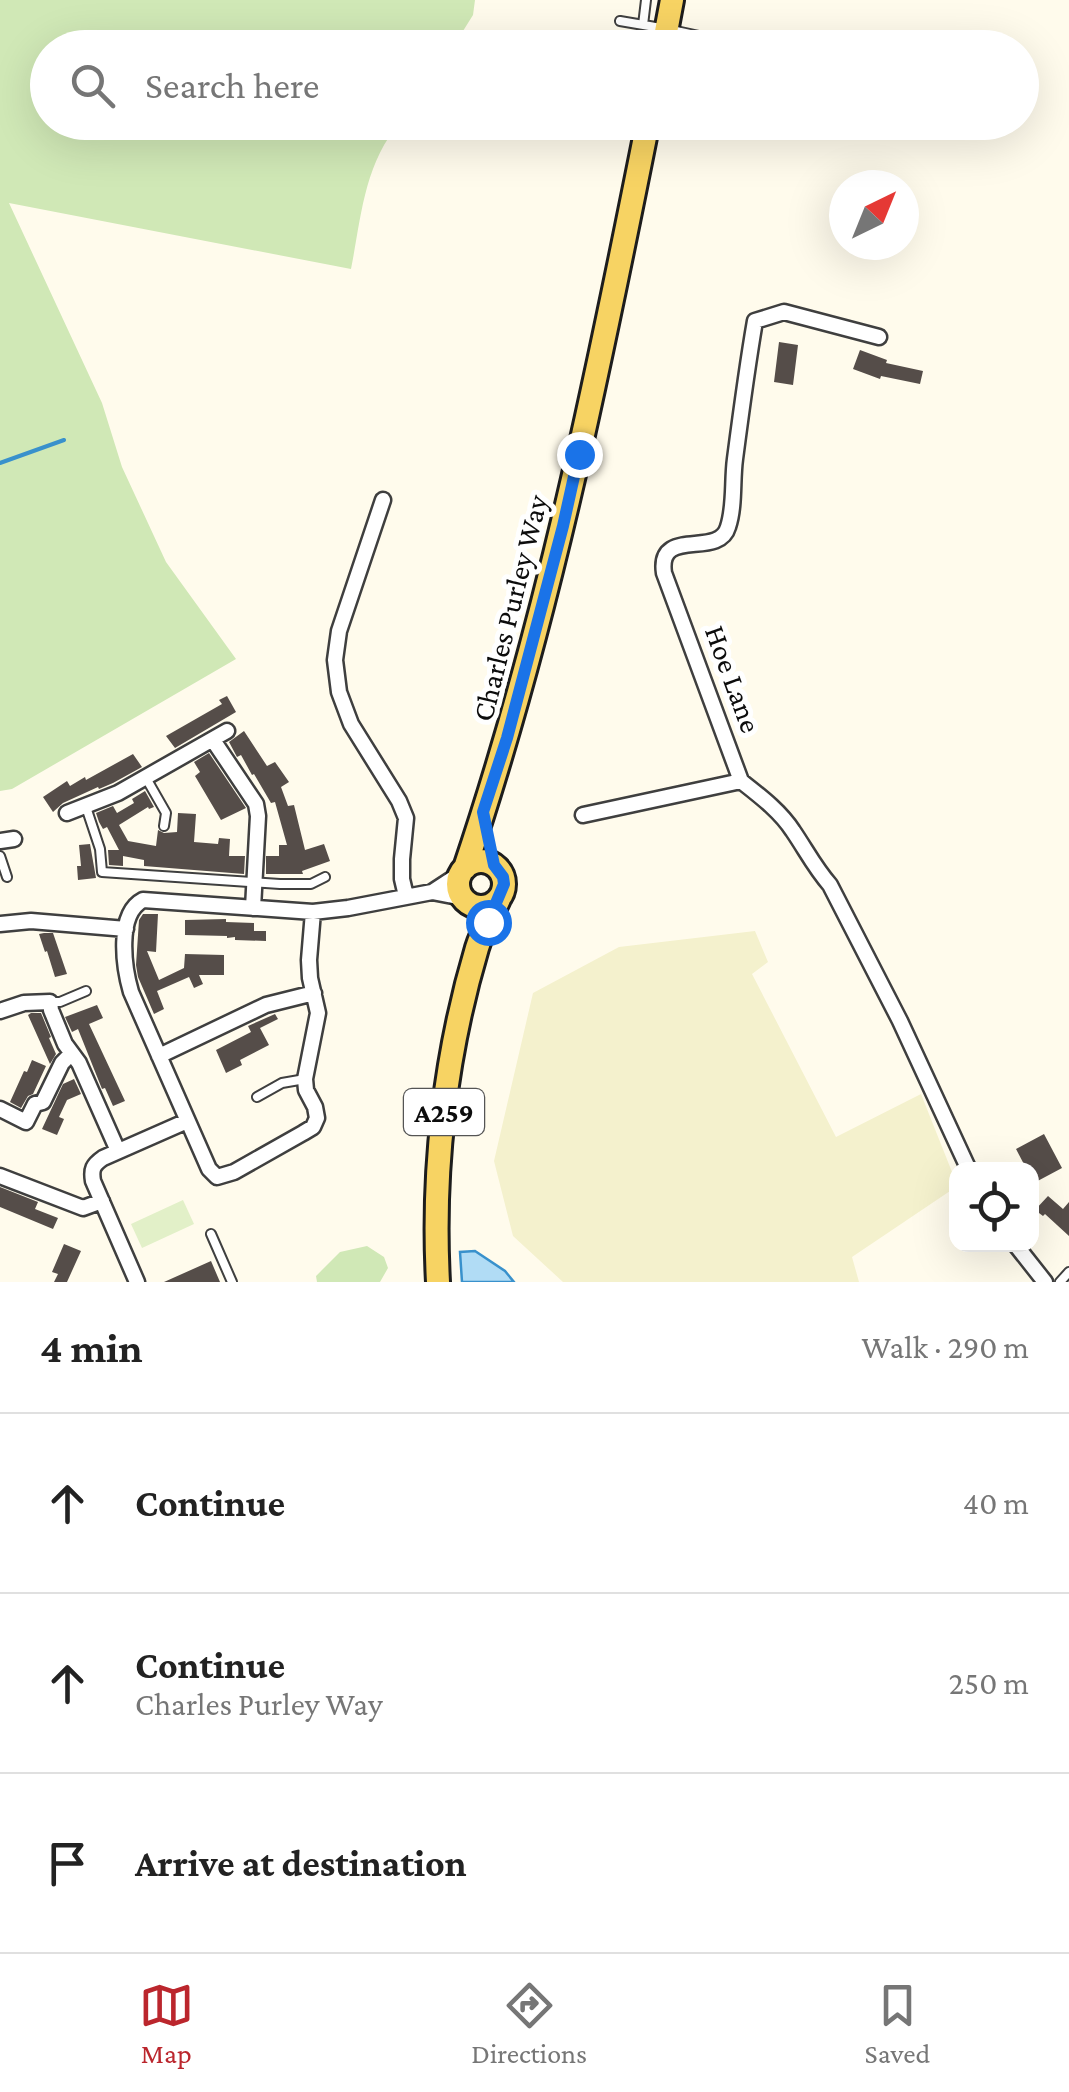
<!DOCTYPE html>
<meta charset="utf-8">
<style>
:root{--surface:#fff;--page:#f2f2f2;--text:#222;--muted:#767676;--line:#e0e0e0;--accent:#bb262d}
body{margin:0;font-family:"Crimson Pro",serif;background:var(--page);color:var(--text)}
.controls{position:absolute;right:30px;bottom:30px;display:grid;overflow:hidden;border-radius:20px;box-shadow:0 10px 40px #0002}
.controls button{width:90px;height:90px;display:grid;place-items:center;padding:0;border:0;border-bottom:2px solid var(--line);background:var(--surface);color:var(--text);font:50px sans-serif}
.compass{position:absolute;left:829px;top:170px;width:90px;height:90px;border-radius:50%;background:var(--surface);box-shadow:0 10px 40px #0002;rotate:43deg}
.stop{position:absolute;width:30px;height:30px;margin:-22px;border:8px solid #1a73e8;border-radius:50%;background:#fff}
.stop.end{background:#1a73e8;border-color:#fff;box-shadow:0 2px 10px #0008}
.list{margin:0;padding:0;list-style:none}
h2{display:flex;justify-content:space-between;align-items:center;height:130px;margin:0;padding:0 40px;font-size:42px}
h2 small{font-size:32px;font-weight:400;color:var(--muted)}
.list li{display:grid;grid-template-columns:65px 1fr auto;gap:30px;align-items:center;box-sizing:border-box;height:180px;padding:0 40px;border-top:2px solid var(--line)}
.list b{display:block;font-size:38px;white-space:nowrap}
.list p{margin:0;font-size:32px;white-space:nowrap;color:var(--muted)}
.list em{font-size:32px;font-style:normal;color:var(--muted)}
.icon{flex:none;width:55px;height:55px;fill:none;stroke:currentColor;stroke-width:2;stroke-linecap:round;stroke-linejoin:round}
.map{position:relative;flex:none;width:1069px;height:1282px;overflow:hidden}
.search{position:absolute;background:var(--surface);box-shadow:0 10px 40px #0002;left:30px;right:30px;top:30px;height:110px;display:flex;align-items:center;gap:25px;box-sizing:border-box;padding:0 35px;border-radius:55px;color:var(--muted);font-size:38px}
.sheet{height:670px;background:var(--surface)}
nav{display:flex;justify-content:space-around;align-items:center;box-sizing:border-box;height:140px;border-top:2px solid var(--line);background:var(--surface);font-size:28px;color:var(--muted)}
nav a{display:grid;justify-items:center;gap:5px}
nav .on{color:var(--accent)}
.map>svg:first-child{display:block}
</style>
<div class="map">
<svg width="1069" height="1282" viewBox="0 0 1069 1282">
<rect width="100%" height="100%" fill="#fffbec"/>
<path fill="#f4f1cd" d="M755,931L768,962L752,974L836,1137L921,1094L956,1182V1187L852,1257L859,1282H563L513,1236L494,1161L533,993L619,947Z"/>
<path fill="#d0e8b6" d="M0,0H475L473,15L453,47L48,48V122L400,123C364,163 361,219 351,269L9,203L102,403L122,467L166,562L236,659L12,789L0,791Z
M367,1246L384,1257L388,1268L380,1282H317L316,1276L340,1252Z"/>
<path fill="#e2f0c8" d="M183,1200L194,1224L142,1248L131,1224Z"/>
<path fill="#b1dcf5" stroke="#3991cc" stroke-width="2.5" d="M475,1251L505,1271L514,1282H462L460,1252Z"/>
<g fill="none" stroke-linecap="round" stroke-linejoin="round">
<path stroke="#3991cc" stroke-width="4" d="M0,463L64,440"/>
</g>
<path fill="#554d49" d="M779,342L798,345L793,385L774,382Z
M860,350L887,360L886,363L923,371L920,384L881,376L880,379L853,369Z
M227,696L236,712L175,748L166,736L222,704L219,700Z
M244,731L267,766L275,762L289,782L281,787L288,806L294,805L305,850L324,844L330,861L302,871L303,874H266V856H279V845H287L275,802L271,803L254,774L252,775L241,755L237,757L229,742Z
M209,753L246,808L221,820L195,776L200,772L194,762Z
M133,754L142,767L113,783L99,789L98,787L63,803L53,812L43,797L67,781L70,786L85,777L86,780Z
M145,791L154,807L149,809L148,807L119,825L128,841L156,846L158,830L164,833L177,832L178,813L196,814L194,842L218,844L219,838L230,839L229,856H245L244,874L144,866V860L123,856V866L109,865L108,850H119L107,827L103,829L99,822L96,813L113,806L117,813L134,803L132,799Z
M90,844L96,878L78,880L77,866H81L79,845Z
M143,914H158L156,952L147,951L159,980L184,968L185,954L224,955V975H199L203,984L194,988L189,977L157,991L164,1009L154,1014L138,977L136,965L139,920Z
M226,919V922L254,923V931H266V941L235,940V937L227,938V936L185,935V920Z
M44,933H53L67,974L55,977L47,951L45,952L39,934Z
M97,1005L103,1018L89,1024L125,1101L113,1106L105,1088L102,1089L78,1029L72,1032L65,1017Z
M31,1013H41L51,1037L49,1038L56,1054L50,1064L28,1015Z
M275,1014L278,1019L260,1028L269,1045L240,1060L242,1065L226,1073L216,1050L251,1032L248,1026Z
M32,1060L46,1066L33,1094L28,1096L21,1108L10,1102L24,1071L27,1072Z
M74,1079L81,1094L67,1100L59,1117L64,1119L57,1135L42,1129L63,1084Z
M1044,1134L1062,1168L1032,1184V1170H1027L1016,1149Z
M0,1187L38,1202L35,1209L58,1218L53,1229L0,1207Z
M1048,1196L1063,1209L1069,1202V1236L1045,1214L1043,1216L1035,1210Z
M64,1244L81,1251L67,1282H54L58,1274L52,1272Z
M211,1261L220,1282H164Z"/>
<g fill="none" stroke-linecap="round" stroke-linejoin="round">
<g stroke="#3f3f3f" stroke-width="12">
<path id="service" d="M620,21L667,29L713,39
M643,25L646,0
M146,778L166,813L164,826
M86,807L100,849L102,872L280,884H311L325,877
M0,856L7,877
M50,1002H60L86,991
M257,1097L282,1083L305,1079
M211,1234L232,1282
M1060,1282L1069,1272"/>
</g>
<g stroke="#3f3f3f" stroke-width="19">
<path id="minor" d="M879,337L784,312L755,321C747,367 741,413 735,459C732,481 735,506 728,527C719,559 657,526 664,573L741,781C760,796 780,811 793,831C806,850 815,868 830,885L900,1021L969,1170
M383,500L339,631L335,660L339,692L351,724L399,801L406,818L402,859V879L406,896
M213,740L256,804L258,816L253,908
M67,813L118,793L227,731
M583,815L741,781
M0,841L14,839
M432,892L461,873
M313,912L309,960L310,978L318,1013L305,1079L306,1090L315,1107L317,1118L313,1127L303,1133L234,1172L217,1177L209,1169L131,992C124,968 116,914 143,900L313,912L348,908L432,892L463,898
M0,924L31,921L126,929
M0,1011L24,1003L50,1002L51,1010L65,1044L79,1063L118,1151
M159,1056L266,1005L314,993
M0,1109L26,1122L35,1104L43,1102L62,1063L71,1054
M0,1176L83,1208L102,1201
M1015,1244L1045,1282
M137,1282L93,1181C91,1169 93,1165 103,1158L187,1121"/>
</g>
<g stroke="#1d1d1d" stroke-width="28">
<path id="primary" d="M663,48L672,0
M458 884a23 23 0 1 1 46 0a23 23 0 1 1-46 0Z
M465,868C547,625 598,374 648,122
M438,1282C432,1171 445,1055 477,948C482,931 492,915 499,899"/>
</g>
<use href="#service" stroke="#fff" stroke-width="8"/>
<use href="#minor" stroke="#fff" stroke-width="14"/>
<use href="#primary" stroke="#f7d363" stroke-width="22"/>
</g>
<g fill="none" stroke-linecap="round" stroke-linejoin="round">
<path stroke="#1a73e8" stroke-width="12" d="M488,922L504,884L503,877L494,865L483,812L507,738L563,526L579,454"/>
</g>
<g text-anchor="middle" stroke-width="10" stroke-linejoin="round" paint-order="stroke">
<rect fill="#fff" stroke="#555" stroke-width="2.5" x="404" y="1089" width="80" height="46" rx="8"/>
<g font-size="28" font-weight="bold" fill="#0c0c0c">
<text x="444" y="1122">A259</text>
</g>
<g font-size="30" fill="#0c0c0c" stroke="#fff">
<text transform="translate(510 608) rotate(-76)" y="10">Charles Purley Way</text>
<text transform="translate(733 679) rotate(70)" y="10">Hoe Lane</text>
</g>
</g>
</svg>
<div class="controls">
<button><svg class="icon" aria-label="locate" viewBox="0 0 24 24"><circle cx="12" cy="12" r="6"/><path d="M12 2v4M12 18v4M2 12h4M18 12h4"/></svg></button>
</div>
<svg class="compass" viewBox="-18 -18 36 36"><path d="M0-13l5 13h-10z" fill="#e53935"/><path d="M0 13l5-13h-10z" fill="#767676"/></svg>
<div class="stop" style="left:488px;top:922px"></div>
<div class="stop end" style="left:579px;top:454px"></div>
<div class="search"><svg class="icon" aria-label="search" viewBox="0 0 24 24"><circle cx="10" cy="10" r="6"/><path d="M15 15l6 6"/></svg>Search here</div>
</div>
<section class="sheet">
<h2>4 min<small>Walk · 290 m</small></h2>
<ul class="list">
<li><svg class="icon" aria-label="ahead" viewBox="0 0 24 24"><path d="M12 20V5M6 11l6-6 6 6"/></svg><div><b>Continue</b></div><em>40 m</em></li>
<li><svg class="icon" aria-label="ahead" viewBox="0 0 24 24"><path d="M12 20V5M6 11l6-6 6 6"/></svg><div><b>Continue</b><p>Charles Purley Way</p></div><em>250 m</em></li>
<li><svg class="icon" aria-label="arrive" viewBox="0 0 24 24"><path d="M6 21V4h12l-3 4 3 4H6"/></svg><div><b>Arrive at destination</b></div></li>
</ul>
</section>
<nav>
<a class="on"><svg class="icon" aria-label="map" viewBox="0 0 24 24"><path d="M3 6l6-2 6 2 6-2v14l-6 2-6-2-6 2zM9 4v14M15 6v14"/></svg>Map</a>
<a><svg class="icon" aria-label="directions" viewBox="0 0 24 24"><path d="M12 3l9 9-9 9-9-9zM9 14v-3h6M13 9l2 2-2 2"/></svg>Directions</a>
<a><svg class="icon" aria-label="saved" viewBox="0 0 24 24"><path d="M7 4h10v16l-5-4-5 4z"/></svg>Saved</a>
</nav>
